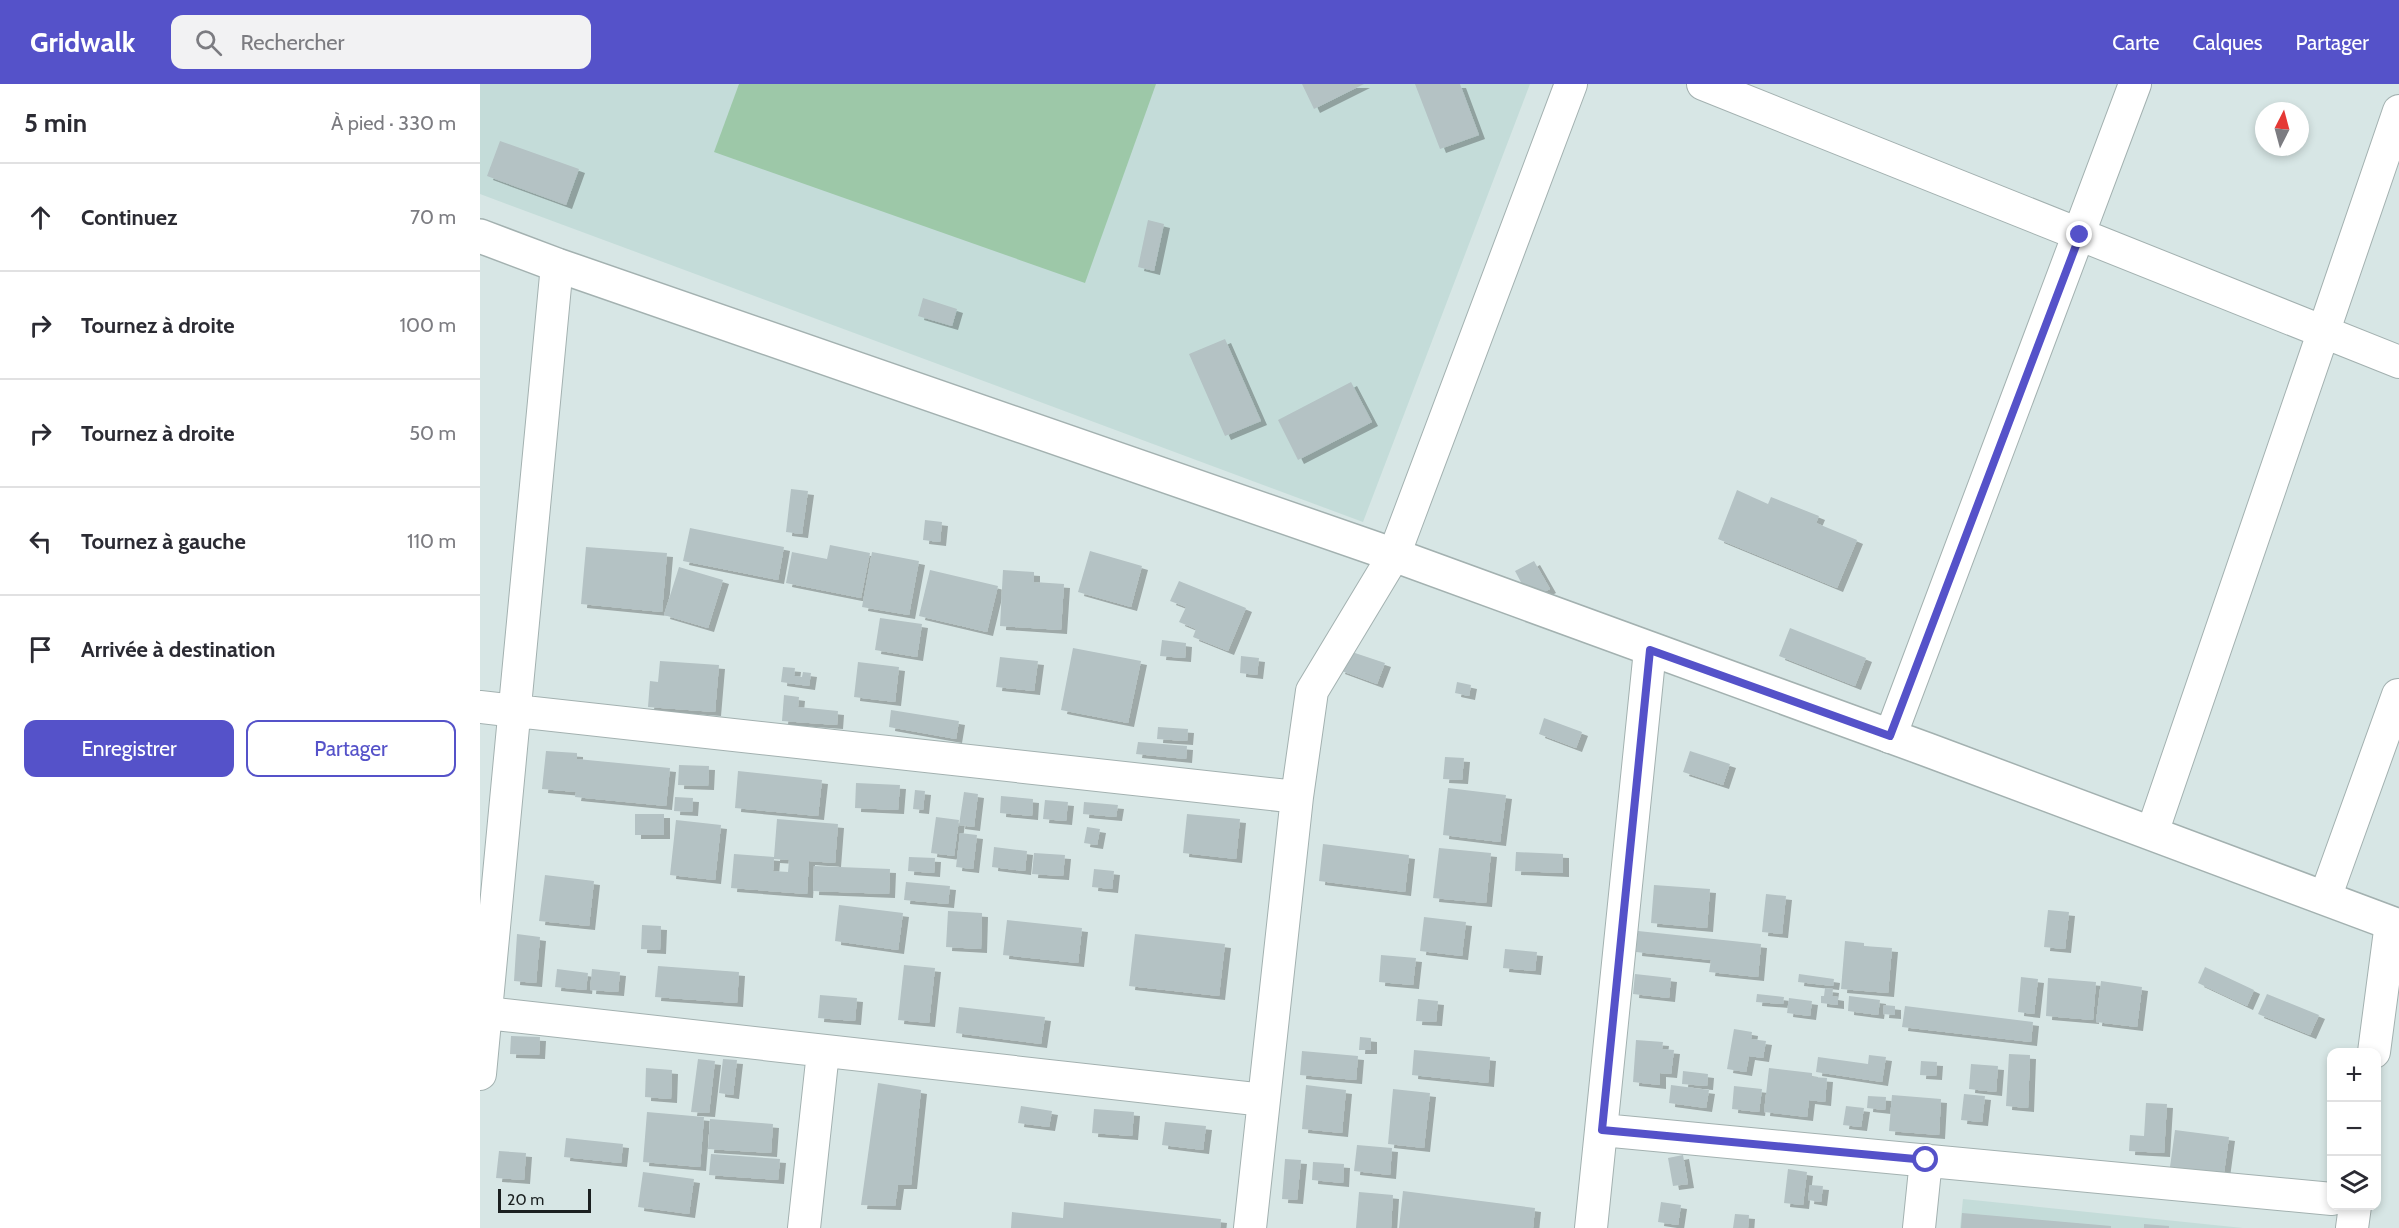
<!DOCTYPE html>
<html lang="fr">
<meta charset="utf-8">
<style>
:root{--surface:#fff;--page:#f2f2f3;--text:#2b2b33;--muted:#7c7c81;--line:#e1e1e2;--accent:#5552c9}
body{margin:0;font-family:Cabin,sans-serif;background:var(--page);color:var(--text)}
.controls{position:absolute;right:18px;bottom:18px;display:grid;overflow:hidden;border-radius:12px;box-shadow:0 3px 9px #0003}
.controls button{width:54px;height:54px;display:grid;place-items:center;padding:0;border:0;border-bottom:2px solid var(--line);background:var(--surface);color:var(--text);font:30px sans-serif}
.compass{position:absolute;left:1775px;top:18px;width:54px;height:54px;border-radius:50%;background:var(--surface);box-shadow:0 3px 9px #0003;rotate:6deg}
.scale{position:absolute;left:18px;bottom:15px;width:93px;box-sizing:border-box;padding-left:6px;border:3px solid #1b2020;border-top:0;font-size:16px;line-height:21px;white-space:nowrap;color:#1b2020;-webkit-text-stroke:4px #d7e6e5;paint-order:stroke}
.stop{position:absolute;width:18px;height:18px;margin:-14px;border:4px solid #5552c9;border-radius:50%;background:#fff}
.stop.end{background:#5552c9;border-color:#fff;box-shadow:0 2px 6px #0008}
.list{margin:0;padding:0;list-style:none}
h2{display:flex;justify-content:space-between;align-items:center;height:78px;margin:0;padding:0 24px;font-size:26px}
h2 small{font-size:20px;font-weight:400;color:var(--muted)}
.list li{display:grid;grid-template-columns:39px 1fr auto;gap:18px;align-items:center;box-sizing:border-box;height:108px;padding:0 24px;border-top:2px solid var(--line)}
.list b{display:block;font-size:22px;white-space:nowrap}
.list em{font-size:20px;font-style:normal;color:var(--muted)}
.actions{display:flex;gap:12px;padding:18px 24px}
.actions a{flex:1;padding:14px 0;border:2px solid var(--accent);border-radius:12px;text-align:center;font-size:21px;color:var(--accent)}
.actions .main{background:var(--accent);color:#fff}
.icon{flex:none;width:33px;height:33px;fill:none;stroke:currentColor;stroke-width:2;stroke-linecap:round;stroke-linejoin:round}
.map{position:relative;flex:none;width:1919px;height:1144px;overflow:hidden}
header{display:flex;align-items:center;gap:36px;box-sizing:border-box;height:84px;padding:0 30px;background:var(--accent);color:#fff}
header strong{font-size:28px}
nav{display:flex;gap:33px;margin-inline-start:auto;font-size:21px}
.search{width:420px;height:54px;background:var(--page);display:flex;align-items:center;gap:15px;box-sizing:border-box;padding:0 21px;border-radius:12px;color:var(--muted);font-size:22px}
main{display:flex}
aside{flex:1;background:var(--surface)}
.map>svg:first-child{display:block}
</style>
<header>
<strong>Gridwalk</strong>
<div class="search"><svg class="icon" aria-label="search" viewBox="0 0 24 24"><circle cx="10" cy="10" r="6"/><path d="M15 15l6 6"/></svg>Rechercher</div>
<nav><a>Carte</a><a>Calques</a><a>Partager</a></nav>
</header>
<main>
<aside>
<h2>5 min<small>À pied · 330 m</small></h2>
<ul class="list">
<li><svg class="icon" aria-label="ahead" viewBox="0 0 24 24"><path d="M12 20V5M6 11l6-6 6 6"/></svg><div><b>Continuez</b></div><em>70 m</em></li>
<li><svg class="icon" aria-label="right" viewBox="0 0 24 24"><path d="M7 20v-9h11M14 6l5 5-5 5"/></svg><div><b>Tournez à droite</b></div><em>100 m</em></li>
<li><svg class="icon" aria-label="right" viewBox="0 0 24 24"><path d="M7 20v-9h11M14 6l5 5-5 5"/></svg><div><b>Tournez à droite</b></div><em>50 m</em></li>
<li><svg class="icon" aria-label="left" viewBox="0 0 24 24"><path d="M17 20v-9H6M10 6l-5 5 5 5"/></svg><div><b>Tournez à gauche</b></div><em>110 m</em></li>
<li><svg class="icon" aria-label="arrive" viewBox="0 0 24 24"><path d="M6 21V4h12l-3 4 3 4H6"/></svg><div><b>Arrivée à destination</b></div></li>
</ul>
<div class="actions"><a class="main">Enregistrer</a><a>Partager</a></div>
</aside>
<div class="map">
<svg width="1919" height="1144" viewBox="0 0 1919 1144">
<defs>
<filter id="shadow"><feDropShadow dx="6" dy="4" stdDeviation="0" flood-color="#0004"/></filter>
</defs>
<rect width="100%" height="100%" fill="#d7e6e5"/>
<path fill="#c4dcd9" d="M0,0H1050L883,438L0,110Z
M1483,1115L1763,1144H1480Z"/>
<path fill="#9dc8a8" d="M259,0H676L605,199L234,68Z"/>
<path fill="#b4c2c4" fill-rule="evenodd" filter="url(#shadow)" d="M822,0H884L834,25Z
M935,0H980L999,51L960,65Z
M20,57L99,85L86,121L7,92Z
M668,136L684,140L674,187L658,183Z
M443,214L477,225L472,242L438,232Z
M745,255L781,337L745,352L709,270Z
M871,298L892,338L818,376L798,336Z
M311,405L328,407L322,450L306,448Z
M1257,406L1288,420L1291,413L1339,432L1336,439L1377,456L1357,504L1238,455Z
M445,436L462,438L460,458L443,456Z
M210,444L304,463L298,496L203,477Z
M350,461L390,469L381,514L306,499L312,468L347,475Z
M106,463L187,469L182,528L101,520Z
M610,467L662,482L651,523L598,508Z
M392,468L439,477L429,531L382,523Z
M1054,477L1070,505L1050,515L1035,487Z
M199,483L243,496L228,544L184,531Z
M450,486L518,502L507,548L439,532Z
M523,486L554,488V498L584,500L581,546L520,542Z
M699,497L766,524L748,567L713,553L716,545L699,538L706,523L690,517Z
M400,534L442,540L437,573L395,566Z
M1310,544L1386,574L1375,602L1299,572Z
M682,556L706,559L705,574L680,572Z
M593,564L661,577L648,639L581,626Z
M866,566L905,579L897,600L859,586Z
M761,572L779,574L777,591L760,589Z
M520,573L558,577L554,607L516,603Z
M180,577L239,581L235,628L168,623L170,597L178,598Z
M378,578L419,583L415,618L374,613Z
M303,583L315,584L314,592L322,593L323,588L331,589L329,602L301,598Z
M977,598L991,601L989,612L975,609Z
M304,611L319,613L318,623L358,627L357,641L302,637Z
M411,626L479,637L476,655L409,643Z
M1064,634L1102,648L1096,664L1059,650Z
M678,643L708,645L707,657L677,655Z
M658,658L707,662L706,675L656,670Z
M66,667L97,669V675L190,684L186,722L95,713L96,708L62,705Z
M1210,667L1250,680L1243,701L1203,688Z
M965,673L984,674L982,696L963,695Z
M199,681L229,682L228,702L198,701Z
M258,687L342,696L338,732L255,724Z
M376,699L420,701L418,726L375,724Z
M968,704L1026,711L1020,758L963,751Z
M435,706L445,707L443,726L433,725Z
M484,708L498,710L494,743L479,741Z
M521,712L553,715L552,732L520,729Z
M195,713L213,714L212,728L194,727Z
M565,716L588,718L586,737L563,735Z
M604,718L638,721L636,733L603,730Z
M155,730H184V751H155Z
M707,730L760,735L756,775L703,769Z
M456,733L479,736L474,772L451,769Z
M297,735L358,740L355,779L329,777L327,810L251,804L254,770L294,773ZM294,775L309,776L308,788L293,787Z
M196,736L241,741L235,796L190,791Z
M607,743L620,745L617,761L604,759Z
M480,749L497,751L493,785L476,783Z
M843,760L929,771L925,808L839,797Z
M514,763L547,767L545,787L512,783Z
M959,764L1011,769L1006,819L953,814Z
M1036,768L1083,770V789L1035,787Z
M554,769L585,771L583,792L552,790Z
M429,773L455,774L454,789L428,787Z
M334,782L410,785L409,810L333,807Z
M614,785L634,787L632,805L612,803Z
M65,791L114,797L109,842L59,837Z
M426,798L470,802L468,820L424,816Z
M1174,801L1230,805L1227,844L1171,839Z
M1286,810L1306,812L1302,850L1282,848Z
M359,821L423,829L418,866L355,857Z
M1568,826L1589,828L1585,865L1564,863Z
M468,827L502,829L501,865L466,863Z
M944,833L986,838L982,872L940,867Z
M527,836L602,844L598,879L523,871Z
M162,841L181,842L180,866L161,865Z
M1158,847L1281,860L1278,893L1229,888L1231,876L1156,868Z
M37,850L60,853L56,899L34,897Z
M655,850L745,860L739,912L649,902Z
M1365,857L1384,859V862L1412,864L1408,909L1361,905Z
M1025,865L1057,868L1055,887L1023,884Z
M901,871L936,874L933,901L899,898Z
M424,881L455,884L449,939L418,936Z
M178,882L259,888L257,919L175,913Z
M1725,883L1774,906L1767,922L1718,899Z
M77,885L108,889L106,906L75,903Z
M112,885L140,888L138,908L110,906Z
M1155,890L1191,894L1189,914L1153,910Z
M1319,890L1354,895L1353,902L1318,898Z
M1541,893L1558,895L1554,930L1538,928Z
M1568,894L1616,898L1613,936L1566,932Z
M1621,897L1662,903L1657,943L1616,938Z
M1345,904L1353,905L1352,912L1358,913V921L1341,919V912H1344Z
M1277,910L1304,913L1303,920L1276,918Z
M1787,910L1839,931L1830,951L1778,930Z
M340,911L377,914L375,937L338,934Z
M1369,912L1400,916L1398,931L1368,927Z
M1309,914L1332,917L1330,932L1307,929Z
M938,915L958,917L956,938L936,937Z
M1404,921L1415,922V931L1403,930Z
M1425,922L1553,938L1551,958L1422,943Z
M479,923L565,933L561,960L476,949Z
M1254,945L1272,948L1271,955L1286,957L1283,974L1269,972L1266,988L1247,985Z
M31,952L60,953L59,971L30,970Z
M880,953L891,954V966H879Z
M1156,956L1183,958L1182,965L1194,966L1191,990L1180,989V1001L1153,998Z
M934,966L1010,973L1008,999L932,991Z
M822,967L878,972L876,996L820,991Z
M1529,970L1550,971L1548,1024L1526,1022Z
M1389,971L1406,973L1402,998L1336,988L1338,973L1388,980Z
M218,975L235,977L229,1029L211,1028Z
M243,975L257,976L253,1011L239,1009Z
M1441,977L1457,978L1456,992L1440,991Z
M1491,980L1518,982L1516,1008L1489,1005Z
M166,984L192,986L191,1015L165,1013Z
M1289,984L1332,989V993L1347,994L1345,1018L1329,1016L1327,1033L1284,1028Z
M1203,987L1228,990L1227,1002L1202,1000Z
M398,999L441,1006L431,1101H418L415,1122L381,1121Z
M826,1001L866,1006L862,1049L822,1045Z
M1191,1001L1229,1006L1226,1024L1189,1019Z
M1254,1002L1282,1005L1279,1028L1252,1025Z
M913,1005L950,1009L944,1064L908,1060Z
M1484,1010L1505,1012L1502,1038L1481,1036Z
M1412,1011L1461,1015L1459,1051L1409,1047Z
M1388,1012L1406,1013L1405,1026L1387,1024Z
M1666,1019L1687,1020L1684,1069L1649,1067L1650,1051L1664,1052Z
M541,1022L572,1027L569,1043L538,1039Z
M1366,1022L1384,1024L1381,1043L1363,1041Z
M614,1025L654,1028L652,1052L612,1049Z
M167,1028L224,1033L220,1083L163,1078Z
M230,1035L293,1040L291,1069L228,1065Z
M685,1038L726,1042L723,1066L682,1061Z
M1695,1046L1749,1053L1744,1089L1690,1083Z
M86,1054L143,1060L141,1079L84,1073Z
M877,1061L912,1064L910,1091L874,1087Z
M19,1067L46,1069L44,1096L16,1094Z
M231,1070L300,1075L298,1096L229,1091Z
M1203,1071L1208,1100L1193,1102L1188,1074Z
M805,1075L821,1076L817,1116L802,1115Z
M833,1078L864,1080L863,1099L832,1096Z
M1308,1085L1327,1088L1323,1121L1304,1119Z
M163,1088L214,1095L209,1130L158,1123Z
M1330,1101L1343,1102L1341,1118L1328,1116Z
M923,1107L1055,1124L1053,1144H919Z
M879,1108L913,1111L911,1144H876Z
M584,1118L741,1135L740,1144H531L532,1128L583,1134Z
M1181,1118L1201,1121L1198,1141L1178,1138Z
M1482,1129L1631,1142V1144H1481Z
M1255,1130L1269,1131L1268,1144H1253Z
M1664,1140L1689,1142V1144H1664Z"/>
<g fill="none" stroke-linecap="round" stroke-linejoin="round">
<g stroke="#a3b1b0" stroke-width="34">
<path id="street" d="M1223,0L1919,278
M0,623L817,713
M1410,653L1655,0
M1672,749L1919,27
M1845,814L1918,611
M7,929L784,1016
M1894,968L1911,839
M0,990L77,181
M1122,1046L1852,1115
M324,1144L343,968
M770,1144L817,713L832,607L914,471L1091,0
M1111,1144L1170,566
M1439,1144L1446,1076
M1872,1144L1875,1122"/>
</g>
<g stroke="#a3b1b0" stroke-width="36">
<path id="secondary" d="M0,152L77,181L914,471L1448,666L1919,842"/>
</g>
<use href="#street" stroke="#fff" stroke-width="32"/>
<use href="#secondary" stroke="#fff" stroke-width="33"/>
</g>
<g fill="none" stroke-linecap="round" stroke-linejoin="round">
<path stroke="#5552c9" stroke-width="8" d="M1446,1076L1122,1046L1170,566L1410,652L1600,151"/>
</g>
</svg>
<div class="controls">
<button>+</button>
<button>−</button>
<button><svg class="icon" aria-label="layers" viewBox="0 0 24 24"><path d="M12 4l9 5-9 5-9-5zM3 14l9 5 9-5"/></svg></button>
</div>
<svg class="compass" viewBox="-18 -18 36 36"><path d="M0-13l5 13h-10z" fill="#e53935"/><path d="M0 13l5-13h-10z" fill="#7c7c81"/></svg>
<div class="scale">20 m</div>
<div class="stop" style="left:1446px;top:1076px"></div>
<div class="stop end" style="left:1600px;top:151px"></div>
</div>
</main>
